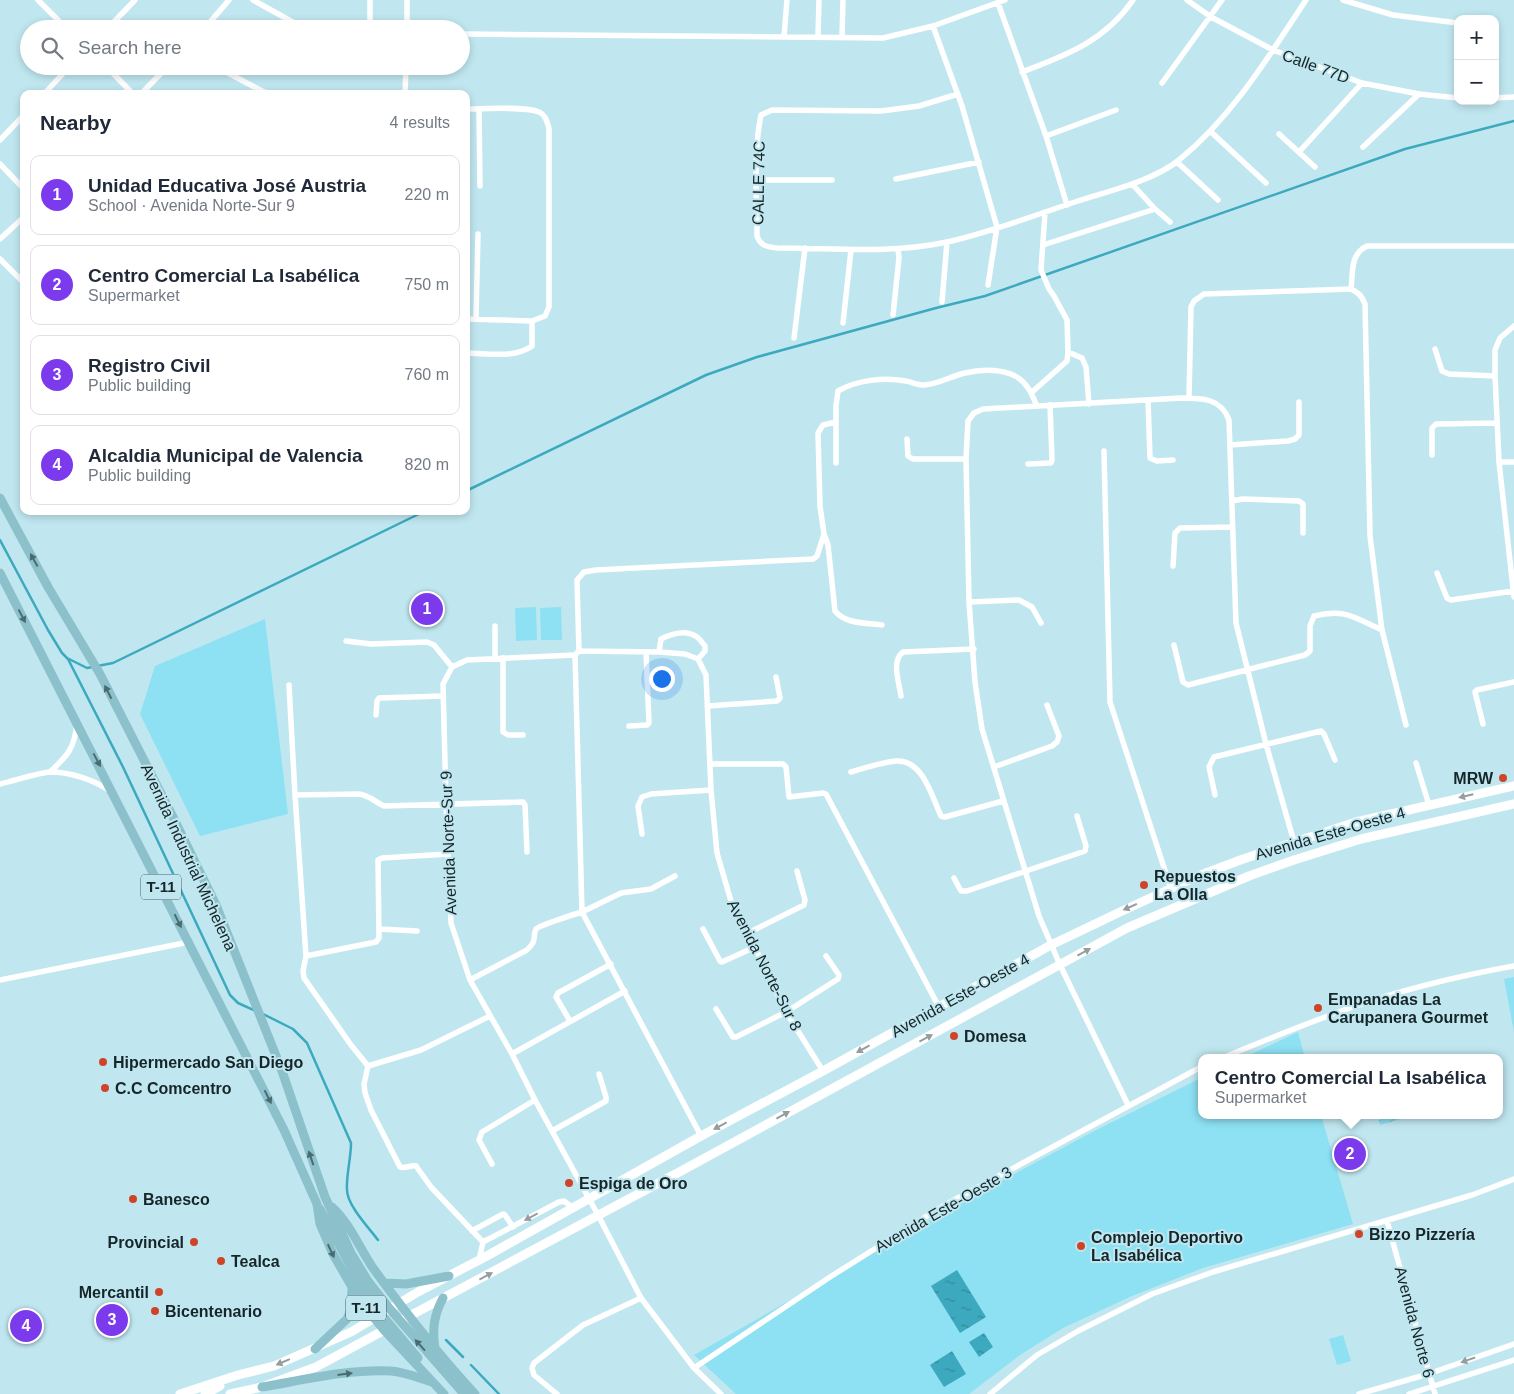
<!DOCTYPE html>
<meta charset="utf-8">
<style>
:root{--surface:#fff;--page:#f2f2f3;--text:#1f2937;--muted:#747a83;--line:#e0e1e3;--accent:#7c3aed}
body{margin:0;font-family:Arial,sans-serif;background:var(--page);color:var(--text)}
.controls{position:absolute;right:15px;top:15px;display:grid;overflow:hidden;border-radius:10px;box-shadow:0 2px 8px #0003}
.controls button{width:45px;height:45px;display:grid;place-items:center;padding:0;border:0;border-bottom:1px solid var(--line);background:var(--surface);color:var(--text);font:25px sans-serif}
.you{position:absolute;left:661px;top:678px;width:18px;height:18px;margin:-12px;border:4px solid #fff;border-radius:50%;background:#1a73e8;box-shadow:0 0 0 8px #1a73e833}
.badge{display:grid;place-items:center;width:32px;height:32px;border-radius:50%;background:var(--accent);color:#fff;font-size:16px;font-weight:700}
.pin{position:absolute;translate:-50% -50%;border:2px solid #fff;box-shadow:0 1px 5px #0006}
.popup{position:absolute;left:1198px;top:1054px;width:305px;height:65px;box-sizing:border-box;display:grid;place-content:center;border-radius:10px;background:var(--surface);filter:drop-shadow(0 1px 4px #0005);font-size:16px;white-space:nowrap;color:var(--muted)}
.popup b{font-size:19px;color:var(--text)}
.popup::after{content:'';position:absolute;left:50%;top:100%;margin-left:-10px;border:10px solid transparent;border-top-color:var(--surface)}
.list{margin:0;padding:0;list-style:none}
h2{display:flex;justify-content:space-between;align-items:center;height:65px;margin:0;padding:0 20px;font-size:21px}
h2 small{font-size:16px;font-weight:400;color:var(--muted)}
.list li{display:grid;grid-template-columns:32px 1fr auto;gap:15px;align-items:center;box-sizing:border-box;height:80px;margin:0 10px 10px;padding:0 10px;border:1px solid var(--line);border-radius:10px}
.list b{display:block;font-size:19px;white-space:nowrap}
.list p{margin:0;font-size:16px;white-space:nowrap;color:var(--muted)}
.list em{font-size:16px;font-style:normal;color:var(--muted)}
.icon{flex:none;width:28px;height:28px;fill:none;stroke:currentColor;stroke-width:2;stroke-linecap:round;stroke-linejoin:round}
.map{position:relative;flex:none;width:1514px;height:1394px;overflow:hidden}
.search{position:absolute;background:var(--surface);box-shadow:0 2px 8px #0003;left:20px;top:20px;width:450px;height:55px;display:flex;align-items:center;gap:12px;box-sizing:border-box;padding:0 18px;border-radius:28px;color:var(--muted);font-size:19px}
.panel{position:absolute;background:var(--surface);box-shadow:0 2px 8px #0003;left:20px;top:90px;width:450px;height:425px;border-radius:10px}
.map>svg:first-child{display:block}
</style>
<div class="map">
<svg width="1514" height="1394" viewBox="0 0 1514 1394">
<defs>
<pattern id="garden-furrows" width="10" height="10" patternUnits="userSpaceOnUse" patternTransform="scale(1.25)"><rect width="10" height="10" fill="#8de1f3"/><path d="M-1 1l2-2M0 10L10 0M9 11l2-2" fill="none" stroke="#79c1d0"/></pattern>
<pattern id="water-ripples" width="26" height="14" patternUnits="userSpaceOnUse" patternTransform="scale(1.25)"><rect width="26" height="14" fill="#3da9be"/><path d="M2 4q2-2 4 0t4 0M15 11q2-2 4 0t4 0" fill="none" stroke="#32899a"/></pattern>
</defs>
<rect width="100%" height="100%" fill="#c0e7f0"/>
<path fill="url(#garden-furrows)" d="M1395,1115H1415L1380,1125L1379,1120Z"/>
<path fill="#8de1f3" d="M536,607L537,640L516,641L515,608Z
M561,607L562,640H541L540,608Z
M265,619L288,814L200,836L140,714L155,666Z
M1514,977V1032L1504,979Z
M1298,1032L1305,1058H1243Z
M1201,1078V1115H1321L1353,1224L1203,1268L1132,1296L1063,1328L1020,1355L969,1394H736L694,1355L975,1195L1096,1130Z
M1343,1335L1351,1361L1337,1365L1329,1339Z"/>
<path fill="url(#water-ripples)" d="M957,1270L986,1317L960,1333L931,1286Z
M984,1333L993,1347L979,1357L969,1342Z
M952,1351L966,1374L944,1387L930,1365Z"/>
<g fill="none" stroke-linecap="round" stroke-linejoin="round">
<path stroke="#3da9be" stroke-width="2.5" d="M466,491L706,375L757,357L936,308L985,296L1405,149L1514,121
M0,540L48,630L62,653L68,659L123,767L230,995L238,1003L256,1011
M69,659L87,668L113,663L425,511
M263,1014L293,1029L307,1043L351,1143C351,1159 346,1175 347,1190C347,1205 369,1228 378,1240
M446,1340L463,1357
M471,1365L499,1394"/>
<path stroke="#fff" stroke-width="5.5" d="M38,0L67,29
M253,0L298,25L323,29
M407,0V29
M1187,0L1211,17L1273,50L1362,83L1419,94L1458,98
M1343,0L1393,15L1458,23
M998,3L1046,136L1067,205
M933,26L962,106L997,227L988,285
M107,29L135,0
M204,29L229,0
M370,29V0
M461,34L883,38L933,26L1005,0
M784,37L787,0
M818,37L819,0
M842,37L843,0
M106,66L133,94
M215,66L262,91L271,94
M1022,72C1067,55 1105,41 1133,0
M1162,83L1222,0
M44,94L70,66
M141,94L168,66
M405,94L406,66
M958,94L919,106L881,111L772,110L761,115C753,153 757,197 757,236C760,246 768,247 777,248C834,248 892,254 947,242C992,232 1035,215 1078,201C1109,191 1153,181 1179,160C1232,117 1269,56 1306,0
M1495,98L1514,97
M466,109C483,109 524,106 539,112C546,115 547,122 549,128V307L545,316L532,321L466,319
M479,109L480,186
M1210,131L1266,183
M1279,134L1315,167
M1046,136L1116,110
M0,140L24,115
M1363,147L1419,94
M1299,152L1362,83
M1177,162L1218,200
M0,164L24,189
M896,179L979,162
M757,180H832
M1132,184L1155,209L1170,222
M0,239L24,217
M1043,245L1155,209
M0,259L24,283
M1351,289C1353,272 1350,254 1367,246H1514
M942,302L947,242
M893,315L899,258L898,249
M476,318L478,234
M843,323L851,250
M1514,326L1500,338L1495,350V376L1499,462L1514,597
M794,338L805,248
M1435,349L1442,371L1449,374L1495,376
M1068,352L1082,358L1086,367L1089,404
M466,353C487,353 514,359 532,346V321
M1031,393L1067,361L1068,352L1067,320L1054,296L1049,289L1041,270L1045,213
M1189,398L1191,307L1194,301L1204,294L1351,289C1359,293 1362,296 1365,304L1370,536L1382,630L1406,725
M1148,400L1150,458L1157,461L1173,460
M907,439L908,456L913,459H966
M1230,445L1288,441L1295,439L1299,435V402
M1104,451L1110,702L1171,889
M1432,455V428L1436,424L1497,423
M1499,462H1514
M836,463V406L838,391C857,380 884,377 906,381C912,382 917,385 924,385C939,384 951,376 965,373C985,368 1016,368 1028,388C1032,393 1034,400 1037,406
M1028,464L1051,463L1052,460L1050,405
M1232,501L1243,499L1299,501L1303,504V533
M824,534L828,545L835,611C845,624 867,623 882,625
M1173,566L1175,533L1180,528L1232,527
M1437,573L1447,598L1451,600L1513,591
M969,602L1019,600L1032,607L1041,623
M495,626V658
M346,641L371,644L427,642L434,645L452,667
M1174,645L1183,682L1188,685L1305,655L1310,651V626L1314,616C1345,608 1355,618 1382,630
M579,651L577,580L584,572L596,570L813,559L817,556L824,534L820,506L818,433L823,425L836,422
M659,652L661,639C671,634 686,629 697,637C700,639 703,644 705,646V651L698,659
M575,655L582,912L621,893L651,889L675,876
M503,658V732L508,735H523
M289,685L295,795
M901,696C899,682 891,661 903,652L974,649
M708,706L777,701L780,698L776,677
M376,715L377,701L379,698L443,696
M1483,724L1475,692L1477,690L1514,682
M629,726L647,725L649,723L646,652
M1416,763L1429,805
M710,764H783L786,767L789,797L823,793L826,794L939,1007
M994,767L1052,746L1057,742L1059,736L1047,705
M50,772C68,755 74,749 77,724
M851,772C865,768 882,762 897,761C923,760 932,797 941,816L945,817L1003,801
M0,784C14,781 37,773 50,772C71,772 94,780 110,791
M1215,795L1209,767L1214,757L1321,731L1324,734L1335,760
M642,834L638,806L642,797L651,794L711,790
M954,878L961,891H967L1085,851L1086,846L1077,816
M379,929L417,931
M703,929L720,961L722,962L755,947
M748,933L804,905L805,900L797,871
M306,956L376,942L379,938L378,860L382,858L448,854
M0,980L189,942
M470,980L527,950C538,940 532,937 536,929C538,926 575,914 582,912L701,1136
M716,1009L733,1037H736L786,1012L838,979L839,975L826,956
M490,1016L421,1050L368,1066L351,1045L304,978L303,971L306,956L295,795L359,794C369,795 375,802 384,806L523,802L525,805L527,852
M570,1021L556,997L558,993L611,964
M512,1054L625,991
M1222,1058C1263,1041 1305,1024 1347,1009C1401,990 1458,976 1514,966
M368,1066L364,1084L365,1093L371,1110L400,1167C405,1169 410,1165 416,1166L431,1187L483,1242
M1128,1105L1060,965L1039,916L982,729L975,682L969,602L966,459L968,421L974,413L983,409L1181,398C1202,398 1221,398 1229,420L1236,623L1266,744L1294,842
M552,1131L606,1101V1097L599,1074
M492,1164L479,1140L482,1132L535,1100
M1387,1221L1435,1394
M472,1231L503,1214L505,1215L513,1227
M479,1260L483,1242L559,1202L564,1201L573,1208
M694,1368L830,1277L943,1206L1201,1067
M557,1394L534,1375L532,1368L534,1363L583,1325L641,1298
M721,1394L694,1368L641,1298L598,1215L535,1100L512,1054L470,980L451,923L446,803L443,684L452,667L467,660L575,655L579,651L659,652L685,654L698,659L706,675L711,790L717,853L733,908L755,947L786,1012L823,1071
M990,1394L1037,1355L1078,1331L1152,1294L1213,1272L1472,1195L1514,1179
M1359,1394L1428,1374L1514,1344
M1409,1394L1514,1360"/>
<path stroke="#fff" stroke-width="9" d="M404,1319L683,1170L1127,928L1249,876L1294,860L1361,839L1514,804
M180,1394L238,1375L274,1366L351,1332L418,1292L485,1257L701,1136L823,1071L1051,945L1120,912L1198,876L1243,859L1356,822L1514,786
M205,1394L220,1386
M230,1394L262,1387L316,1367L390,1327"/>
<path stroke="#8cc1cc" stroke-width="9" d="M0,498L48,587L100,674L173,817L216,905L282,1071L325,1197L351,1253L368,1281L389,1308L464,1394
M0,573L284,1130L317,1204L320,1224L333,1254L352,1287L361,1302L384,1330L444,1394
M332,1207C349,1222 360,1249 373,1268C405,1312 438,1354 475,1394
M320,1209L360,1284L380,1313L418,1358
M384,1283L406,1284L449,1276
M435,1348C432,1329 434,1315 443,1298
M315,1349L347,1319L351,1310L352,1287
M262,1387C304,1380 348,1369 391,1371C405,1372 419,1378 432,1382"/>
</g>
<defs><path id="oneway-solid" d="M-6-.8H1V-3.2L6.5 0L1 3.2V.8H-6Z" transform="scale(1.25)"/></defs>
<g fill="#4b6b72">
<use href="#oneway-solid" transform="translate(34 560) rotate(-119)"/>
<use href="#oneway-solid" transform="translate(22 616) rotate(62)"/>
<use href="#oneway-solid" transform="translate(108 692) rotate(-117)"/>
<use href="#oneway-solid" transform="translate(97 760) rotate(62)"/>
<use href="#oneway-solid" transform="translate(178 921) rotate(63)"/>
<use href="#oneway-solid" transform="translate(268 1097) rotate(63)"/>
<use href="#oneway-solid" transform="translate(311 1158) rotate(-109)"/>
<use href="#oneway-solid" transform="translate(331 1251) rotate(65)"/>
<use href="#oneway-solid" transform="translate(420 1345) rotate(-132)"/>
<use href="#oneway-solid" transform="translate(345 1374) rotate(-7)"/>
</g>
<g fill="#969d9e">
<use href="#oneway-solid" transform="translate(1466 796) rotate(167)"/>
<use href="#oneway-solid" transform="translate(1130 907) rotate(156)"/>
<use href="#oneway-solid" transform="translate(1084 952) rotate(-29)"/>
<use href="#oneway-solid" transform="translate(926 1038) rotate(-28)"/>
<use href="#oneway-solid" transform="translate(863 1049) rotate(151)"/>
<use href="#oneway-solid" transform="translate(783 1115) rotate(-29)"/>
<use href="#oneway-solid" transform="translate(720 1126) rotate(152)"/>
<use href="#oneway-solid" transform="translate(531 1217) rotate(152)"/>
<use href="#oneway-solid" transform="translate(486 1276) rotate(-28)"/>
<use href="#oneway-solid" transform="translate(1468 1360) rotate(161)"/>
<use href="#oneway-solid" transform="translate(283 1362) rotate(157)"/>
</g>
<g fill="#cf4428" stroke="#c0e7f0" stroke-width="2">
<circle cx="1503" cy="778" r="5"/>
<circle cx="1144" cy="885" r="5"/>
<circle cx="1318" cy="1008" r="5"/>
<circle cx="954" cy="1036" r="5"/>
<circle cx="103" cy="1062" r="5"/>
<circle cx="105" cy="1088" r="5"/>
<circle cx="569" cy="1183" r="5"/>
<circle cx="133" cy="1199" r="5"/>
<circle cx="1359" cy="1234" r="5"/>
<circle cx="194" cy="1242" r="5"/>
<circle cx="1081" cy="1246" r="5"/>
<circle cx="221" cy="1261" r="5"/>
<circle cx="159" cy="1292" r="5"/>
<circle cx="155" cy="1311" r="5"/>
</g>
<g text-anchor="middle" stroke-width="4" stroke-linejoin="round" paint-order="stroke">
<g fill="#c0e7f0" stroke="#495f64" stroke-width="1">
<rect x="141" y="874.5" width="40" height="25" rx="4"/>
<rect x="346" y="1295.5" width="40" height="25" rx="4"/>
</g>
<g font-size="15" font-weight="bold" fill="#162528">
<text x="161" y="892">T-11</text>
<text x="366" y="1313">T-11</text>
</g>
<g font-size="16" fill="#162528" stroke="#c0e7f0">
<text transform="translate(1316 66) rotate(20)" y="6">Calle 77D</text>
<text transform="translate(758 183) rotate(-89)" y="6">CALLE 74C</text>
<text transform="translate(1330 833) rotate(-16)" y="6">Avenida Este-Oeste 4</text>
<text transform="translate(448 843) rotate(-92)" y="6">Avenida Norte-Sur 9</text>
<text transform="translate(189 857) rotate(65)" y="6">Avenida Industrial Michelena</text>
<text transform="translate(765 965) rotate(63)" y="6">Avenida Norte-Sur 8</text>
<text transform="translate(960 995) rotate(-29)" y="6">Avenida Este-Oeste 4</text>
<text transform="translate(943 1209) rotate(-30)" y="6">Avenida Este-Oeste 3</text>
<text transform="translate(1415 1322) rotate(75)" y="6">Avenida Norte 6</text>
</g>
<g font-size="16" font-weight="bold" fill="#162528" stroke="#c0e7f0" text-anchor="start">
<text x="1493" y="784" text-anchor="end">MRW</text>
<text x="1154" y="882">Repuestos<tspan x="1154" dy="18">La Olla</tspan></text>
<text x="1328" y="1005">Empanadas La<tspan x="1328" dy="18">Carupanera Gourmet</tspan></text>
<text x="964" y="1042">Domesa</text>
<text x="113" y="1068">Hipermercado San Diego</text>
<text x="115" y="1094">C.C Comcentro</text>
<text x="579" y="1189">Espiga de Oro</text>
<text x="143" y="1205">Banesco</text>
<text x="1369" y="1240">Bizzo Pizzería</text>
<text x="1091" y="1243">Complejo Deportivo<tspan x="1091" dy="18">La Isabélica</tspan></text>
<text x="184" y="1248" text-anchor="end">Provincial</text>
<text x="231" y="1267">Tealca</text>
<text x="149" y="1298" text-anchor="end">Mercantil</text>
<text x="165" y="1317">Bicentenario</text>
</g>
</g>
</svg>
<div class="controls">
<button>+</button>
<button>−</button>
</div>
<div class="you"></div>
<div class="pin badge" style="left:427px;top:609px">1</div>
<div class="pin badge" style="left:1350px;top:1154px">2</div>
<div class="popup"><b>Centro Comercial La Isabélica</b>Supermarket</div>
<div class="pin badge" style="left:112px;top:1320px">3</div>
<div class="pin badge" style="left:26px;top:1326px">4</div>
<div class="search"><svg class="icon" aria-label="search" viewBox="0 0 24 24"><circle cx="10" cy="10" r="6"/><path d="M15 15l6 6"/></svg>Search here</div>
<section class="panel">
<h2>Nearby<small>4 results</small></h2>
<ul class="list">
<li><span class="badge">1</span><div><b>Unidad Educativa José Austria</b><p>School · Avenida Norte-Sur 9</p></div><em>220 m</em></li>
<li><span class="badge">2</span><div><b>Centro Comercial La Isabélica</b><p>Supermarket</p></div><em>750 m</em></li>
<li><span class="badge">3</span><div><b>Registro Civil</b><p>Public building</p></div><em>760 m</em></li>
<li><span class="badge">4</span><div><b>Alcaldia Municipal de Valencia</b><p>Public building</p></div><em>820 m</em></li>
</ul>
</section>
</div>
